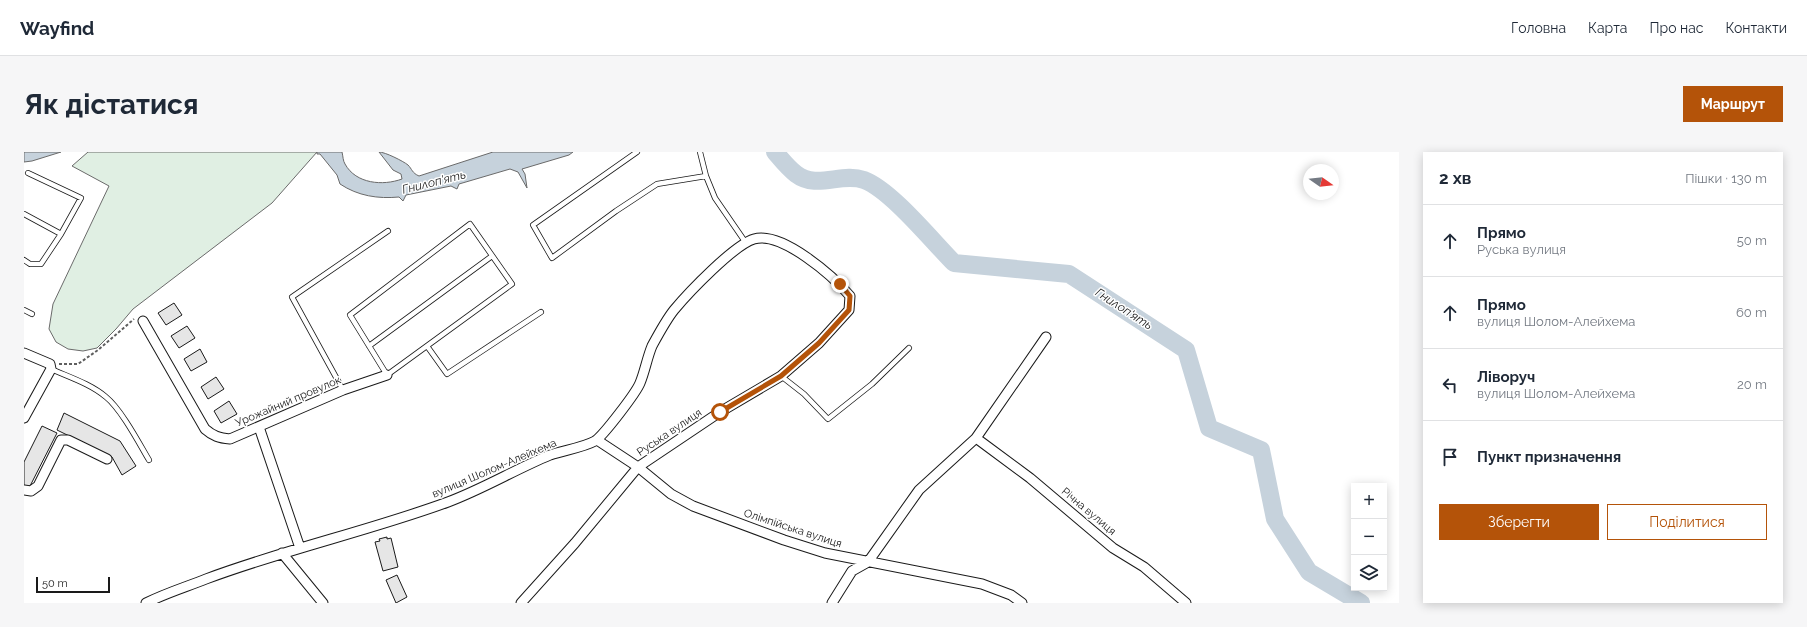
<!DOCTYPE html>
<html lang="uk">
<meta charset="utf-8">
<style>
:root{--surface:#fff;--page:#f6f6f7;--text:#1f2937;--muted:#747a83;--line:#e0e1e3;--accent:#b45309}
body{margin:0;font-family:Raleway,sans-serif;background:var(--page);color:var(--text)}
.controls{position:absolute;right:12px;bottom:12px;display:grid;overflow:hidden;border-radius:0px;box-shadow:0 2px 10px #0003}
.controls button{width:36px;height:36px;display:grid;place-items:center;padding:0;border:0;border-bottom:1px solid var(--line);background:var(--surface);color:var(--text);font:20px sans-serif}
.compass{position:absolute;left:1279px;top:12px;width:36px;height:36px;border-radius:50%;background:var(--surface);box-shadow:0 2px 10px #0003;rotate:104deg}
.scale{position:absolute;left:12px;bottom:10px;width:74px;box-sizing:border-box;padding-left:4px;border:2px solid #1a1a1a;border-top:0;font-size:11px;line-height:14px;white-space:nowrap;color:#1a1a1a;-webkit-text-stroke:3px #fff;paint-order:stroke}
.stop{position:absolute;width:12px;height:12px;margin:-9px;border:3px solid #b45309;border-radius:50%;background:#fff}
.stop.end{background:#b45309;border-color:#fff;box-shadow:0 1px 4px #0008}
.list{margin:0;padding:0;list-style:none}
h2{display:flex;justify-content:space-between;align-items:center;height:52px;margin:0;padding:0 16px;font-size:17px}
h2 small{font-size:13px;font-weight:400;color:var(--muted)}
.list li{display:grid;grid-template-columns:26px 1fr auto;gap:12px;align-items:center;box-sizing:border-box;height:72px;padding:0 16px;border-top:1px solid var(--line)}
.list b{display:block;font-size:15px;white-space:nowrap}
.list p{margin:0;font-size:13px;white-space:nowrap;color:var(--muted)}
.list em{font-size:13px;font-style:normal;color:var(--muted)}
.actions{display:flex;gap:8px;padding:12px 16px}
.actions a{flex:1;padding:9px 0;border:1px solid var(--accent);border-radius:0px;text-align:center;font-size:14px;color:var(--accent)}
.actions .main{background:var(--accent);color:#fff}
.icon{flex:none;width:22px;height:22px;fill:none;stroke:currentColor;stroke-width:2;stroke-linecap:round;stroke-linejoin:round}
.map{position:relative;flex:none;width:1375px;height:451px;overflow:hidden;border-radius:0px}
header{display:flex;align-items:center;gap:24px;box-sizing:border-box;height:56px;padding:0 20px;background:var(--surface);border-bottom:1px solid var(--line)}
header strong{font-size:19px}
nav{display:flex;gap:22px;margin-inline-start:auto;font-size:14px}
.intro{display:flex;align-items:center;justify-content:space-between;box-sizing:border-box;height:96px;padding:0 24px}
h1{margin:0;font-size:28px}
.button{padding:10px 18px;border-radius:0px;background:var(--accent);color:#fff;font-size:14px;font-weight:700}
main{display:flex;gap:24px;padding:0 24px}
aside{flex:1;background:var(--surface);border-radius:0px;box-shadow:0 2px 10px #0003}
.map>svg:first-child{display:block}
</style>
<header>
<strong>Wayfind</strong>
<nav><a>Головна</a><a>Карта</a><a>Про нас</a><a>Контакти</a></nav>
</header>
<div class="intro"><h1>Як дістатися</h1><a class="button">Маршрут</a></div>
<main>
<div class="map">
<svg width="1375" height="451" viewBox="0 0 1375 451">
<rect width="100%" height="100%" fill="#fff"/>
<path fill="#e0efe3" stroke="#6a6a6a" d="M64,0H293L248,51L109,157L92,177L73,196L59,199L44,197L32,190L25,177L29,152L85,34L48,14Z"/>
<path fill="#c6d2dc" stroke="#6a6a6a" d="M0,0H37L8,9L0,10Z
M293,0H318C319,4 319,9 321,12C332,32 359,34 378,27L377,22L369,18L355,0C361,0 379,9 384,13C388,17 388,21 395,24L469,0H549L545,3L498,17L501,22L503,36L494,20L486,17L435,32L433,37L427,34L382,43L379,49L375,45C354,47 334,44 316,32L313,23L296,2H293Z"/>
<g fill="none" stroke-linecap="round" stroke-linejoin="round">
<path stroke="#c6d2dc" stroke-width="18" d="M751,0C757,7 764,16 772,22C793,38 817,20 840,28C867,38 909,90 930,111L1045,122L1162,198L1185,276L1237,298L1251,367L1285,420L1337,451"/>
</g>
<path fill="#e6e6e6" stroke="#1a1a1a" d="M150,151L158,163L142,173L134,161Z
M163,174L171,186L155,196L147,184Z
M176,197L183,210L167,219L160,207Z
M192,225L200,237L184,247L177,235Z
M205,249L213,262L197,271L190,259Z
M40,261L96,289L112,314L98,323L88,305L33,278Z
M18,274L33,281L4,338L0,336V310Z
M363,385V387L367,386L374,415L359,419L351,390L356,389L355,387Z
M373,423L383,445L372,451L362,428Z"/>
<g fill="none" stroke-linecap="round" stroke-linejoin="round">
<g stroke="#1a1a1a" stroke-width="6">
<path id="service" d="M613,0L509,73L528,106L592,59L633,32L682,24
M676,0L682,24L691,46L722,91
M4,21L57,46L37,82
M0,62L37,82L17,112H6L0,108
M446,72L488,132L363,223L326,163Z
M0,158L8,162
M345,194L468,104
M403,194L423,222L517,160
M27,217C45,225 67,232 82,245C97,257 115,291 125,308
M757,224L780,242L804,267L848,232L885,196
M319,238L268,145L364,79"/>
</g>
<g stroke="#1a1a1a" stroke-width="11">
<path id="minor" d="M119,169L181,277C189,284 195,286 206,287L319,238L363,223
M0,201L26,212L27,217L0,266
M235,275L276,396
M952,286L1006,326L1089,396L1120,415L1162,451
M573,288L614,315L647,342L669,354L760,388L801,401L958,432L987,443L998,451
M0,338L7,339L14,334L37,288H44L83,307
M258,401L299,451
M122,451C142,441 162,435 182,427C262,397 345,379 424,350C459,337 492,317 526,303C540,298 558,296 571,289C579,284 612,241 616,231C621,219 623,206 628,194C634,183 642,168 650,158C665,140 710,93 730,87C758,79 809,124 826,144L825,158L795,191L757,224L696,260L614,315L551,391L497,451
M808,451L828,419L844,410L895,338L952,286L1022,185"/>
</g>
<path stroke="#5f5f5f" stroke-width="2" stroke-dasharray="3 2" stroke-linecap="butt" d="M35,212H54L74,198L110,167"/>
<use href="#service" stroke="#fff" stroke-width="4.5"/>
<use href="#minor" stroke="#fff" stroke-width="9"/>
</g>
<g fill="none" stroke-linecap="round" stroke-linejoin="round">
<path stroke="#b45309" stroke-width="5" d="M696,260L757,224L795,191L825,158L826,144L816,132"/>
</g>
<g text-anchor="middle" stroke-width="3" stroke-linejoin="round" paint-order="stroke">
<g font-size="11" fill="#1a1a1a" stroke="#fff">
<text transform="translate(264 249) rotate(-23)" y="4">Урожайний провулок</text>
<text transform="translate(645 280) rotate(-34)" y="4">Руська вулиця</text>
<text transform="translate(470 316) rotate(-23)" y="4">вулиця Шолом-Алейхема</text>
<text transform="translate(1065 359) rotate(40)" y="4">Річна вулиця</text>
<text transform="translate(769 376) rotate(18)" y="4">Олімпійська вулиця</text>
</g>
<g font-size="12" font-style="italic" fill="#1a1a1a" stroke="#fff">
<text transform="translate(410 30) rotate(-14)" y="4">Гнилоп'ять</text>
<text transform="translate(1100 157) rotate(33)" y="4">Гнилоп'ять</text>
</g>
</g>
</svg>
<div class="controls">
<button>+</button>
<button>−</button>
<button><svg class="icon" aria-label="layers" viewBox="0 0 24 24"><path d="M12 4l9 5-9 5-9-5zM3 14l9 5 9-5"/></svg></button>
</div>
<svg class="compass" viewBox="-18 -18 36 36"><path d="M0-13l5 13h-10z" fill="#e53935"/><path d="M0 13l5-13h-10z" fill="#747a83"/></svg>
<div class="scale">50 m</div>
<div class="stop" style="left:696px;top:260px"></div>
<div class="stop end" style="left:816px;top:132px"></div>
</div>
<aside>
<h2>2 хв<small>Пішки · 130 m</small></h2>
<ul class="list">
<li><svg class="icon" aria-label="ahead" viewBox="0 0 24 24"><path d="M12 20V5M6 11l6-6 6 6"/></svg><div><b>Прямо</b><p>Руська вулиця</p></div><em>50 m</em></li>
<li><svg class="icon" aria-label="ahead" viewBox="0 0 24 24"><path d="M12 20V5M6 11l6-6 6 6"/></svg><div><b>Прямо</b><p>вулиця Шолом-Алейхема</p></div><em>60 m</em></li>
<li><svg class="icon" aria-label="left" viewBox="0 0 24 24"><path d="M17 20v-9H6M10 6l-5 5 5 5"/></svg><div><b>Ліворуч</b><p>вулиця Шолом-Алейхема</p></div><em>20 m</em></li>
<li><svg class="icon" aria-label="arrive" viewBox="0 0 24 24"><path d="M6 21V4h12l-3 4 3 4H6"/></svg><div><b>Пункт призначення</b></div></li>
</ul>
<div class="actions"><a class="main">Зберегти</a><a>Поділитися</a></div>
</aside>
</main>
